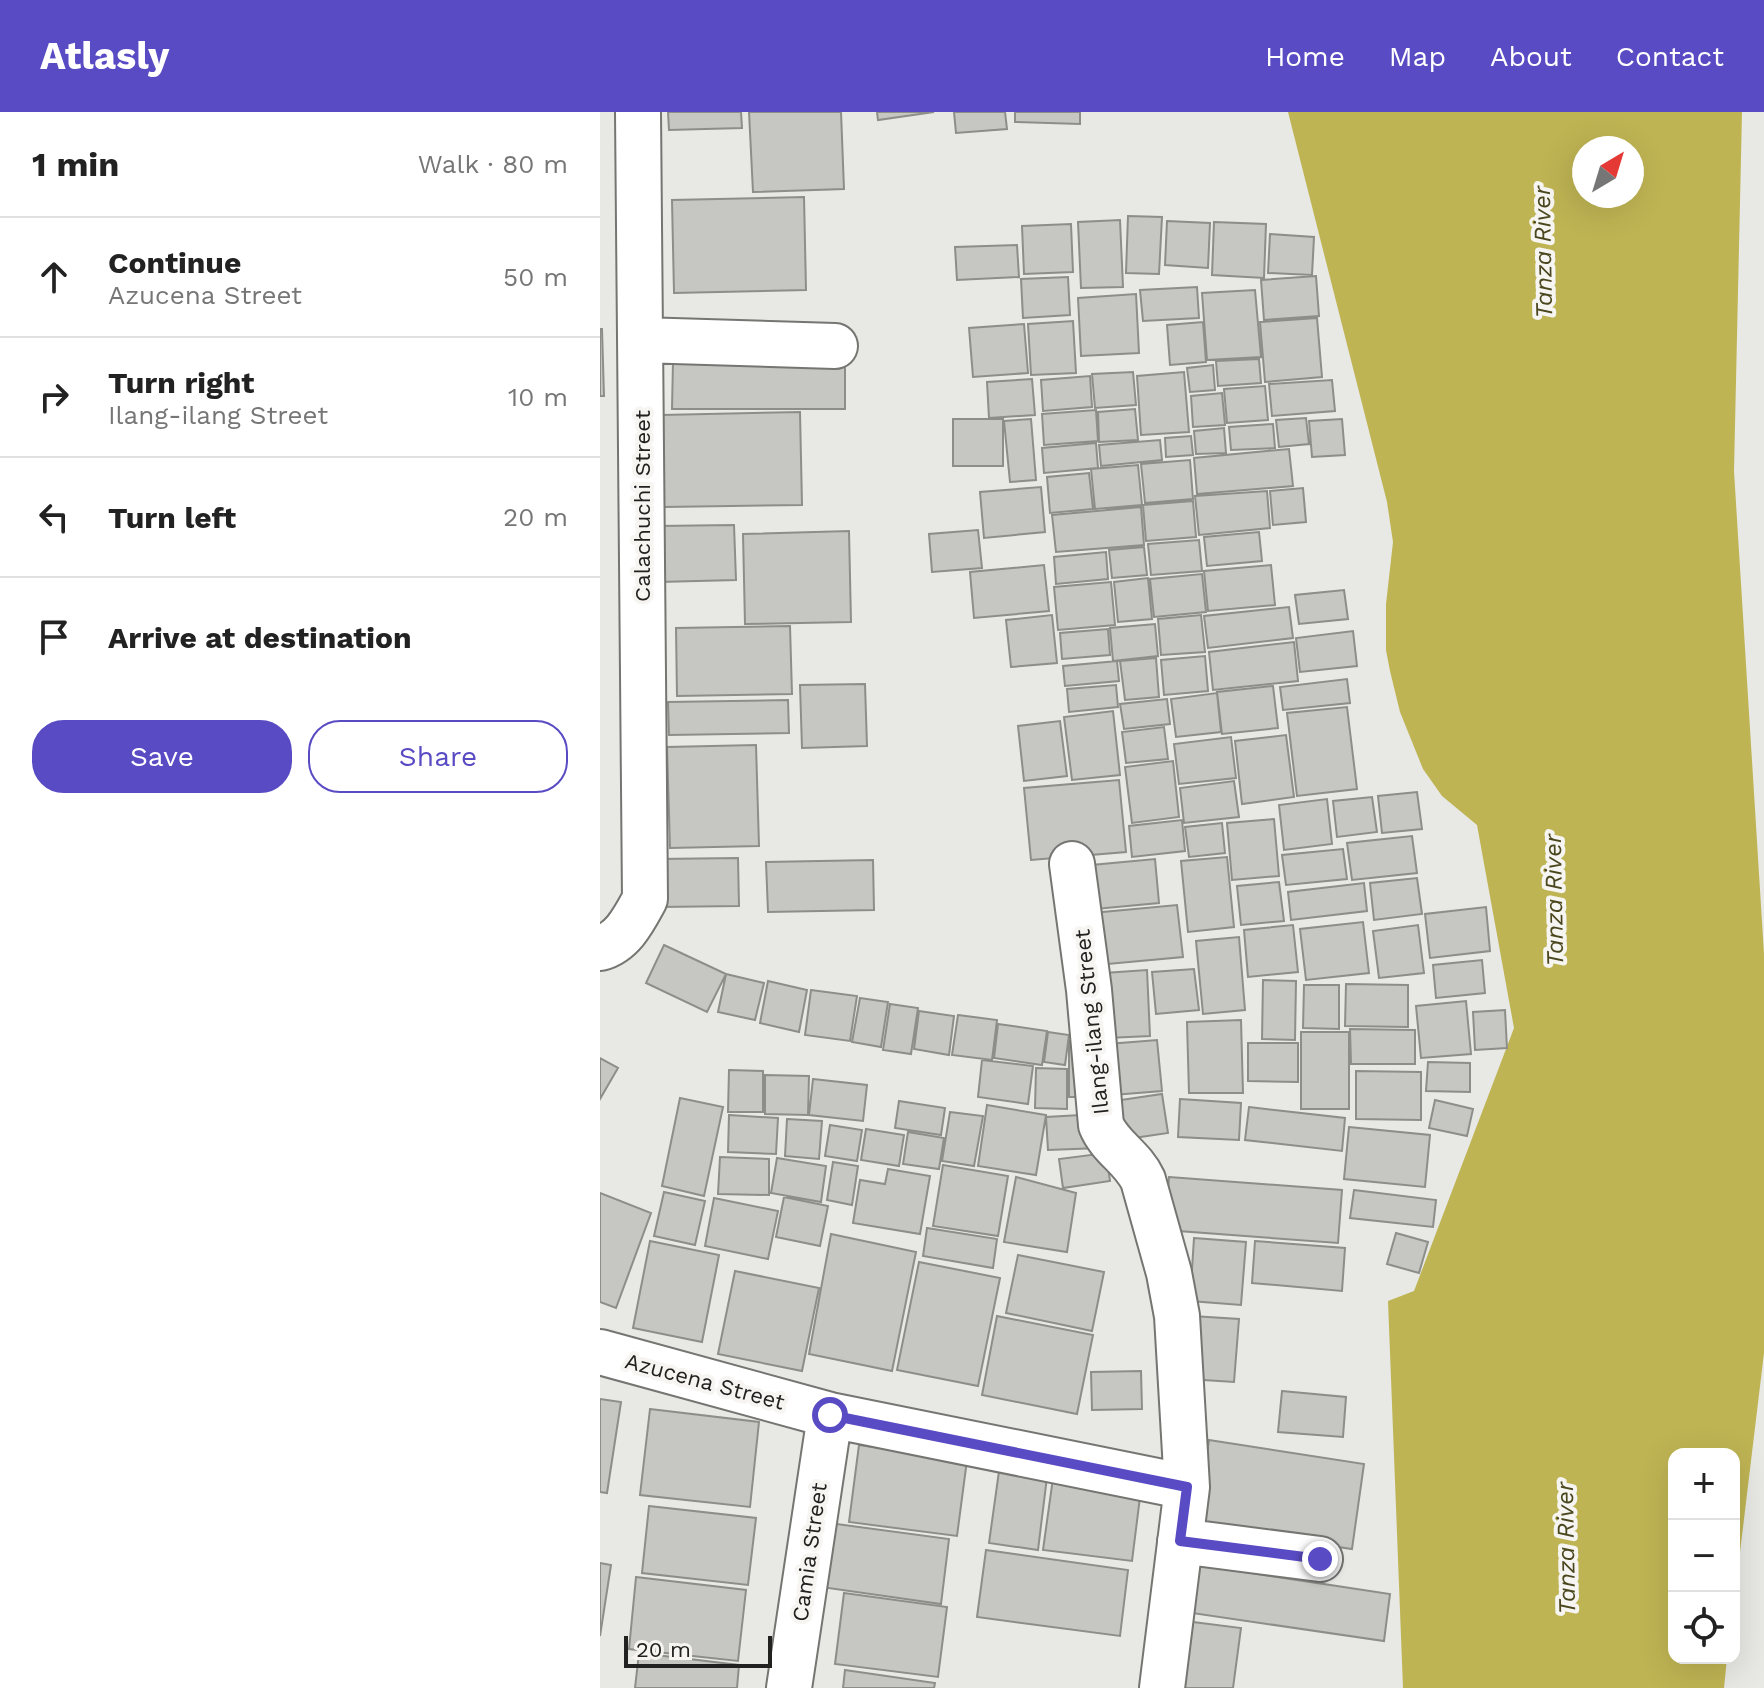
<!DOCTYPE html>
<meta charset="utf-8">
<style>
:root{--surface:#fff;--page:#f6f6f6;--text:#222;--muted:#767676;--line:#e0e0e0;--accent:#594bc3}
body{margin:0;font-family:"Work Sans",sans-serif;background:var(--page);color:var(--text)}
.controls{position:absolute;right:24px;bottom:24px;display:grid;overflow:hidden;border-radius:16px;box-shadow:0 8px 32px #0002}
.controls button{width:72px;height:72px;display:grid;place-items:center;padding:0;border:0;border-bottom:2px solid var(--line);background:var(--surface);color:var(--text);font:40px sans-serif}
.compass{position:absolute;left:972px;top:24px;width:72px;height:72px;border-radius:50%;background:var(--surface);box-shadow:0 8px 32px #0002;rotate:38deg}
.scale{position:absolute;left:24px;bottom:20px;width:148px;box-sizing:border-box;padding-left:8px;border:4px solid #212120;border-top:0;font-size:22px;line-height:28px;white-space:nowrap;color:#212120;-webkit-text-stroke:6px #f6f5f2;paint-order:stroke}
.stop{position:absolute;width:24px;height:24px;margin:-18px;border:6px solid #594bc3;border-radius:50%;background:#fff}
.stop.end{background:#594bc3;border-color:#fff;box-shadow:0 2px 8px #0008}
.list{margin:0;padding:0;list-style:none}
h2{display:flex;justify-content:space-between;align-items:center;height:104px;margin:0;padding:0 32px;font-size:34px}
h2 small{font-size:26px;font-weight:400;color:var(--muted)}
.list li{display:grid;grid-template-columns:52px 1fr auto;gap:24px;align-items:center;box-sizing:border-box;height:120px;padding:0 32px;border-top:2px solid var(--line)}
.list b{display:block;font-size:30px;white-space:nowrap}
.list p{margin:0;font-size:26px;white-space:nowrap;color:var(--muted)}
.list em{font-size:26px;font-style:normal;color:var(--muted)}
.actions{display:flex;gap:16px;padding:24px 32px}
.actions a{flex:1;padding:18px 0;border:2px solid var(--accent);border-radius:32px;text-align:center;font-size:28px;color:var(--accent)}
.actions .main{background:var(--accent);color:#fff}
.icon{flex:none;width:44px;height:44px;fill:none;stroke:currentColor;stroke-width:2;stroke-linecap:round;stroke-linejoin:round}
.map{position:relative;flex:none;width:1164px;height:1576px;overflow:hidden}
header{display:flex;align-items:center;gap:48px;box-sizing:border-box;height:112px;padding:0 40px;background:var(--accent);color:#fff}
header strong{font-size:38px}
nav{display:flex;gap:44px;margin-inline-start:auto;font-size:28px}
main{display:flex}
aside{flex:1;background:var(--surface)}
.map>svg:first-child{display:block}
</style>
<header>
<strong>Atlasly</strong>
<nav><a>Home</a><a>Map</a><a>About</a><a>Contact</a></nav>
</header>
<main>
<aside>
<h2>1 min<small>Walk · 80 m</small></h2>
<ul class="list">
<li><svg class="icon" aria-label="ahead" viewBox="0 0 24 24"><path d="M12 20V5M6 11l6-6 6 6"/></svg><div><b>Continue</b><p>Azucena Street</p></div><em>50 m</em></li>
<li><svg class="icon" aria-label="right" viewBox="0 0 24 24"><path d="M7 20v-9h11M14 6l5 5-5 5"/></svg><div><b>Turn right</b><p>Ilang-ilang Street</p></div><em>10 m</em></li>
<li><svg class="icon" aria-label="left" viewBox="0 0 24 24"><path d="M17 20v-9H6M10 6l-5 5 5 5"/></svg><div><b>Turn left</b></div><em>20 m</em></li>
<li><svg class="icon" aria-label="arrive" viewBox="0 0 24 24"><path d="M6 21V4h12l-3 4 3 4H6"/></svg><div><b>Arrive at destination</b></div></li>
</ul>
<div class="actions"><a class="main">Save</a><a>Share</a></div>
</aside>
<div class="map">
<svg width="1164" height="1576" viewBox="0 0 1164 1576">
<rect width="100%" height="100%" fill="#e8e8e5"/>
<path fill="#bfb453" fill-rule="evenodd" d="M688,0H1142L1134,359L1164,842V1241L1134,1490V1342H1074V1546H1127L1124,1576H803L788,1189L814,1179L914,916L877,713L842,684L823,657L800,600L790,559L786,538V492L793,430L787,390ZM984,36H1032V84H984Z"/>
<path fill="#c6c6c3" stroke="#8d8d8a" stroke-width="2" d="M68,0H141L142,16L69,18Z
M149,0H241L244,77L153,80Z
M277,0H334L278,8Z
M354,0H405L407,17L356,21Z
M415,0H480V12L415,10Z
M204,85L206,178L74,181L72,88Z
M528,104L562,105L559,162L526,161Z
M520,108L523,175L481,176L478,110Z
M567,109L610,111L608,156L565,153Z
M614,110L666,112L664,166L612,163Z
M471,112L473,160L424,162L422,114Z
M670,122L714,125L712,163L668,161Z
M417,133L419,165L357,168L355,135Z
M716,164L719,204L664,208L661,168Z
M468,165L470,203L423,206L421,167Z
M597,175L599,206L543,209L540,178Z
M655,178L661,245L607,248L602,181Z
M536,182L539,241L481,244L478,186Z
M717,206L722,265L665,270L660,210Z
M473,209L476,261L431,263L428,212Z
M603,210L606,250L570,253L567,213Z
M424,212L428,261L373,265L369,216Z
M0,217H2L4,284H0Z
M659,247L661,271L618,274L616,249Z
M73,250H245V297H72Z
M613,253L615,278L590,280L587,256Z
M533,260L536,293L495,296L492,262Z
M584,260L589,320L541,323L537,264Z
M490,264L492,295L443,299L441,268Z
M432,267L435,303L389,306L387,270Z
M732,268L735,299L672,304L669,272Z
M665,274L668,308L627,311L624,277Z
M622,281L625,313L593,315L591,284Z
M535,297L538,328L499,330L498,300Z
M496,298L498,329L444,333L442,302Z
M200,300L202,393L64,395L62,303Z
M706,306L709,332L679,335L676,308Z
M353,307H403V354H353Z
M431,307L436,368L410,370L404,309Z
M742,307L745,343L712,345L709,309Z
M673,312L675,336L631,338L629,315Z
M624,316L626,341L596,342L594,319Z
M591,324L593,343L566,345L565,326Z
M560,328L562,348L501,354L499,333Z
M496,331L498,356L444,361L442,336Z
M689,337L693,374L597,382L594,346Z
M590,348L593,387L545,391L541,352Z
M538,353L542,393L495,397L491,357Z
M489,361L493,397L450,401L447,365Z
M441,375L445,420L384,426L380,380Z
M703,376L706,410L673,413L670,379Z
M667,379L670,416L599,423L595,384Z
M593,389L596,425L546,429L543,393Z
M541,395L544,433L456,440L452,403Z
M134,413L136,468L59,470L57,414Z
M378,418L382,456L332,460L329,422Z
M249,419L251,510L145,512L143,422Z
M659,420L662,449L607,454L604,425Z
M599,428L602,459L551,463L548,432Z
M544,435L547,463L512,466L509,438Z
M506,440L508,467L456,472L454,445Z
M444,453L449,499L374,506L370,460Z
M671,453L675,493L608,499L604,459Z
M602,462L606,500L554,505L550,467Z
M548,466L552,507L518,510L514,470Z
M511,470L515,513L458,518L454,475Z
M744,478L748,507L699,512L695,483Z
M689,495L693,526L608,536L604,504Z
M452,503L457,551L411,555L406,508Z
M601,503L605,540L561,543L558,507Z
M555,512L558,544L513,549L510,516Z
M190,514L192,582L77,584L76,516Z
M508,517L510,543L462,547L460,521Z
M753,519L757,554L700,560L696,526Z
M694,530L698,569L613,578L609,540Z
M605,544L608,579L564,583L561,548Z
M556,546L559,585L525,588L520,549Z
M517,549L519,569L465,574L463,554Z
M747,567L750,591L683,598L680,575Z
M265,572L267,634L202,636L200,573Z
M516,573L518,595L469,600L467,577Z
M673,574L678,616L622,622L617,580Z
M617,581L621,620L576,625L571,587Z
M567,587L570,612L524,617L520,592Z
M188,588L189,621L69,623L68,590Z
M747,595L757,677L697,684L687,601Z
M513,599L520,663L472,668L464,605Z
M460,609L467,664L424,669L418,614Z
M564,615L568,647L526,651L522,620Z
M686,623L694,685L642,692L635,629Z
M631,625L636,666L579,672L574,632Z
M156,633L159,734L70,736L67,635Z
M573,649L579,705L532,711L525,655Z
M519,668L526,740L431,748L424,676Z
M634,669L639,705L584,711L580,676Z
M817,680L822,717L782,721L778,684Z
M772,685L777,720L737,725L733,689Z
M727,687L732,732L684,738L679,693Z
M674,707L679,764L632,768L627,711Z
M582,708L585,739L532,745L529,714Z
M622,711L625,741L589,745L585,715Z
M812,724L817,761L752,768L747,731Z
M743,737L747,767L686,773L682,743Z
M627,745L634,815L588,820L581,749Z
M138,746L139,794L59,795L58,747Z
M555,747L559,791L485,798L481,754Z
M273,748L274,798L168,800L166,750Z
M817,766L822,802L774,808L770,771Z
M679,770L684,809L641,813L637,774Z
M764,771L767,799L691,808L688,780Z
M577,793L583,845L497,853L492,801Z
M886,795L890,839L830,846L825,802Z
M763,810L769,861L706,868L700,817Z
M693,813L698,860L648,865L644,818Z
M818,813L824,861L779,866L773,819Z
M639,825L645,898L603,902L596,829Z
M64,833L126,862L107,900L46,871Z
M882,848L885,881L836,886L833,853Z
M594,857L599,898L556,902L552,860Z
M547,858L550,924L507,926L504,861Z
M126,862L164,871L155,908L118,900Z
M663,868L696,869L695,928L662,927Z
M168,869L207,878L199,920L160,911Z
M746,872L808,873V915L745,914Z
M704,873H739V917L703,916Z
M211,878L257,884L250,929L205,923Z
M260,886L288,890L281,935L252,930Z
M866,889L871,942L821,946L816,894Z
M290,892L318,896L311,942L283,938Z
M905,898L907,936L875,938L873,900Z
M319,899L354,904L349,943L314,937Z
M358,903L397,908L392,948L352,943Z
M641,908L643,981H589L587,910Z
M398,912L447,919L442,953L394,946Z
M750,917L815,918V952H751Z
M448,920L469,923L465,953L444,950Z
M701,920H749V997H701Z
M492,928V985H469V929Z
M557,928L562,979L513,983L508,932Z
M648,931H698V970L648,969Z
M0,946L18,956L0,987Z
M382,948L433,954L428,992L378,985Z
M828,950L870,951V980L826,979Z
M436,956L467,957V997L435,996Z
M129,958L163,959V1000H128Z
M756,959L821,960V1008L756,1007Z
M165,963L209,964L208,1003L165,1002Z
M213,967L267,973L263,1009L209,1003Z
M562,982L568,1021L520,1028L514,989Z
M80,986L123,995L104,1084L62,1074Z
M580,987L641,991L639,1028L578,1025Z
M835,988L873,997L867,1024L829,1016Z
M299,989L345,996L341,1023L295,1016Z
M387,993L446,1003L436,1063L378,1054Z
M649,995L745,1006L742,1039L645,1028Z
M350,1000L383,1004L374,1054L342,1049Z
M499,1002L500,1036L448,1038L446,1005Z
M129,1003L178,1006L176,1042L128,1040Z
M187,1007L222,1009L219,1047L185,1044Z
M230,1013L262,1018L257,1049L225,1044Z
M749,1015L830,1023L825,1075L744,1067Z
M266,1017L304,1023L299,1054L261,1048Z
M308,1020L344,1026L339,1057L303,1052Z
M506,1041L510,1069L463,1076L459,1047Z
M120,1045L169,1047V1083L118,1082Z
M177,1046L226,1054L221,1090L171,1081Z
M233,1050L258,1054L252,1093L227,1088Z
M343,1053L408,1064L398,1124L333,1114Z
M288,1057L330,1064L320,1122L253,1111L260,1068L285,1072Z
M416,1065L476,1081L467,1140L404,1130Z
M569,1065L742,1078L738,1131L565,1118Z
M754,1078L836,1088L833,1115L750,1106Z
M64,1080L105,1089L95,1133L54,1124Z
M0,1081L51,1101L16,1196L0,1190Z
M184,1085L228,1094L220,1134L176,1125Z
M114,1086L178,1099L168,1147L105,1134Z
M327,1116L397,1127L393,1156L323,1144Z
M796,1121L828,1130L819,1161L787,1152Z
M231,1122L316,1140L292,1259L209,1242Z
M594,1126L646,1130L641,1193L590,1189Z
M50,1129L119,1143L102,1230L33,1216Z
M655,1129L745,1136L742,1179L652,1171Z
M418,1143L504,1160L492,1219L406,1201Z
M319,1150L400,1166L378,1274L297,1258Z
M135,1159L219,1176L202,1259L118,1242Z
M397,1204L493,1223L477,1302L382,1283Z
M592,1204L639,1207L634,1270L588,1267Z
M541,1259L542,1297L492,1298L491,1260Z
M682,1279L746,1285L743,1325L678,1320Z
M0,1287L21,1290L7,1381L0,1380Z
M50,1297L159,1310L150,1395L40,1383Z
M609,1328L764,1352L752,1437L596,1414Z
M259,1333L367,1348L357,1424L249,1410Z
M399,1359L447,1365L438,1438L389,1431Z
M453,1366L541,1377L532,1449L443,1438Z
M49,1394L156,1406L148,1473L42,1461Z
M229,1411L349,1427L341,1492L221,1475Z
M386,1438L528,1458L520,1524L377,1505Z
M0,1451L11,1453L0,1524Z
M598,1453L790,1482L784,1529L592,1501Z
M36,1465L146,1478L138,1549L29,1537Z
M244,1481L347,1495L338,1565L235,1552Z
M593,1510L641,1516L633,1576H583Z
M39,1541L139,1553L137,1576H35Z
M245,1558L335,1571L334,1576H243Z"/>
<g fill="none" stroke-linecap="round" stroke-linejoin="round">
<g stroke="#757572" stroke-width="48">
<path id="minor" d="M40,228L235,234
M472,752L489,878L501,1013C510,1035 533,1046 543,1068L569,1161L577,1204L587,1375L562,1576
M0,836C23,830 34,807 45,787L38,0
M0,1240L230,1303L587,1375
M580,1429L720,1447
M189,1576L230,1303"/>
</g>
<use href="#minor" stroke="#fff" stroke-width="44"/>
</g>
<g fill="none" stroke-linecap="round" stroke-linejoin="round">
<path stroke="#594bc3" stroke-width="10" d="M230,1303L587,1375L580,1429L720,1447"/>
</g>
<g text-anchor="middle" stroke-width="8" stroke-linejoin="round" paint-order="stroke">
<g font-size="22" fill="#212120" stroke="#f6f5f2">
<text transform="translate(42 394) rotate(-90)" y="8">Calachuchi Street</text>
<text transform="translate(491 910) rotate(-96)" y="8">Ilang-ilang Street</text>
<text transform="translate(105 1269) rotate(15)" y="8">Azucena Street</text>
<text transform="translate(209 1440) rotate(-82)" y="8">Camia Street</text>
</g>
<g font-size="24" font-style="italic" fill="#4a461d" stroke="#f6f5f2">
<text transform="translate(943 140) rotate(-91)" y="8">Tanza River</text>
<text transform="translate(954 788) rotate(-91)" y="8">Tanza River</text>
<text transform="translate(966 1436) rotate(-91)" y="8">Tanza River</text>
</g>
</g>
</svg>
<div class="controls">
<button>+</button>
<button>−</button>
<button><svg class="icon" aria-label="locate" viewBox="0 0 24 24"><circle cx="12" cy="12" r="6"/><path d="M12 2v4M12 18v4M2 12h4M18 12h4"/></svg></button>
</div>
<svg class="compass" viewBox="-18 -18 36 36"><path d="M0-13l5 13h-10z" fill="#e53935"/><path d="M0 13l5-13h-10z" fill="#767676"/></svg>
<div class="scale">20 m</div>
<div class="stop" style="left:230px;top:1303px"></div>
<div class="stop end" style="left:720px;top:1447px"></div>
</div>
</main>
